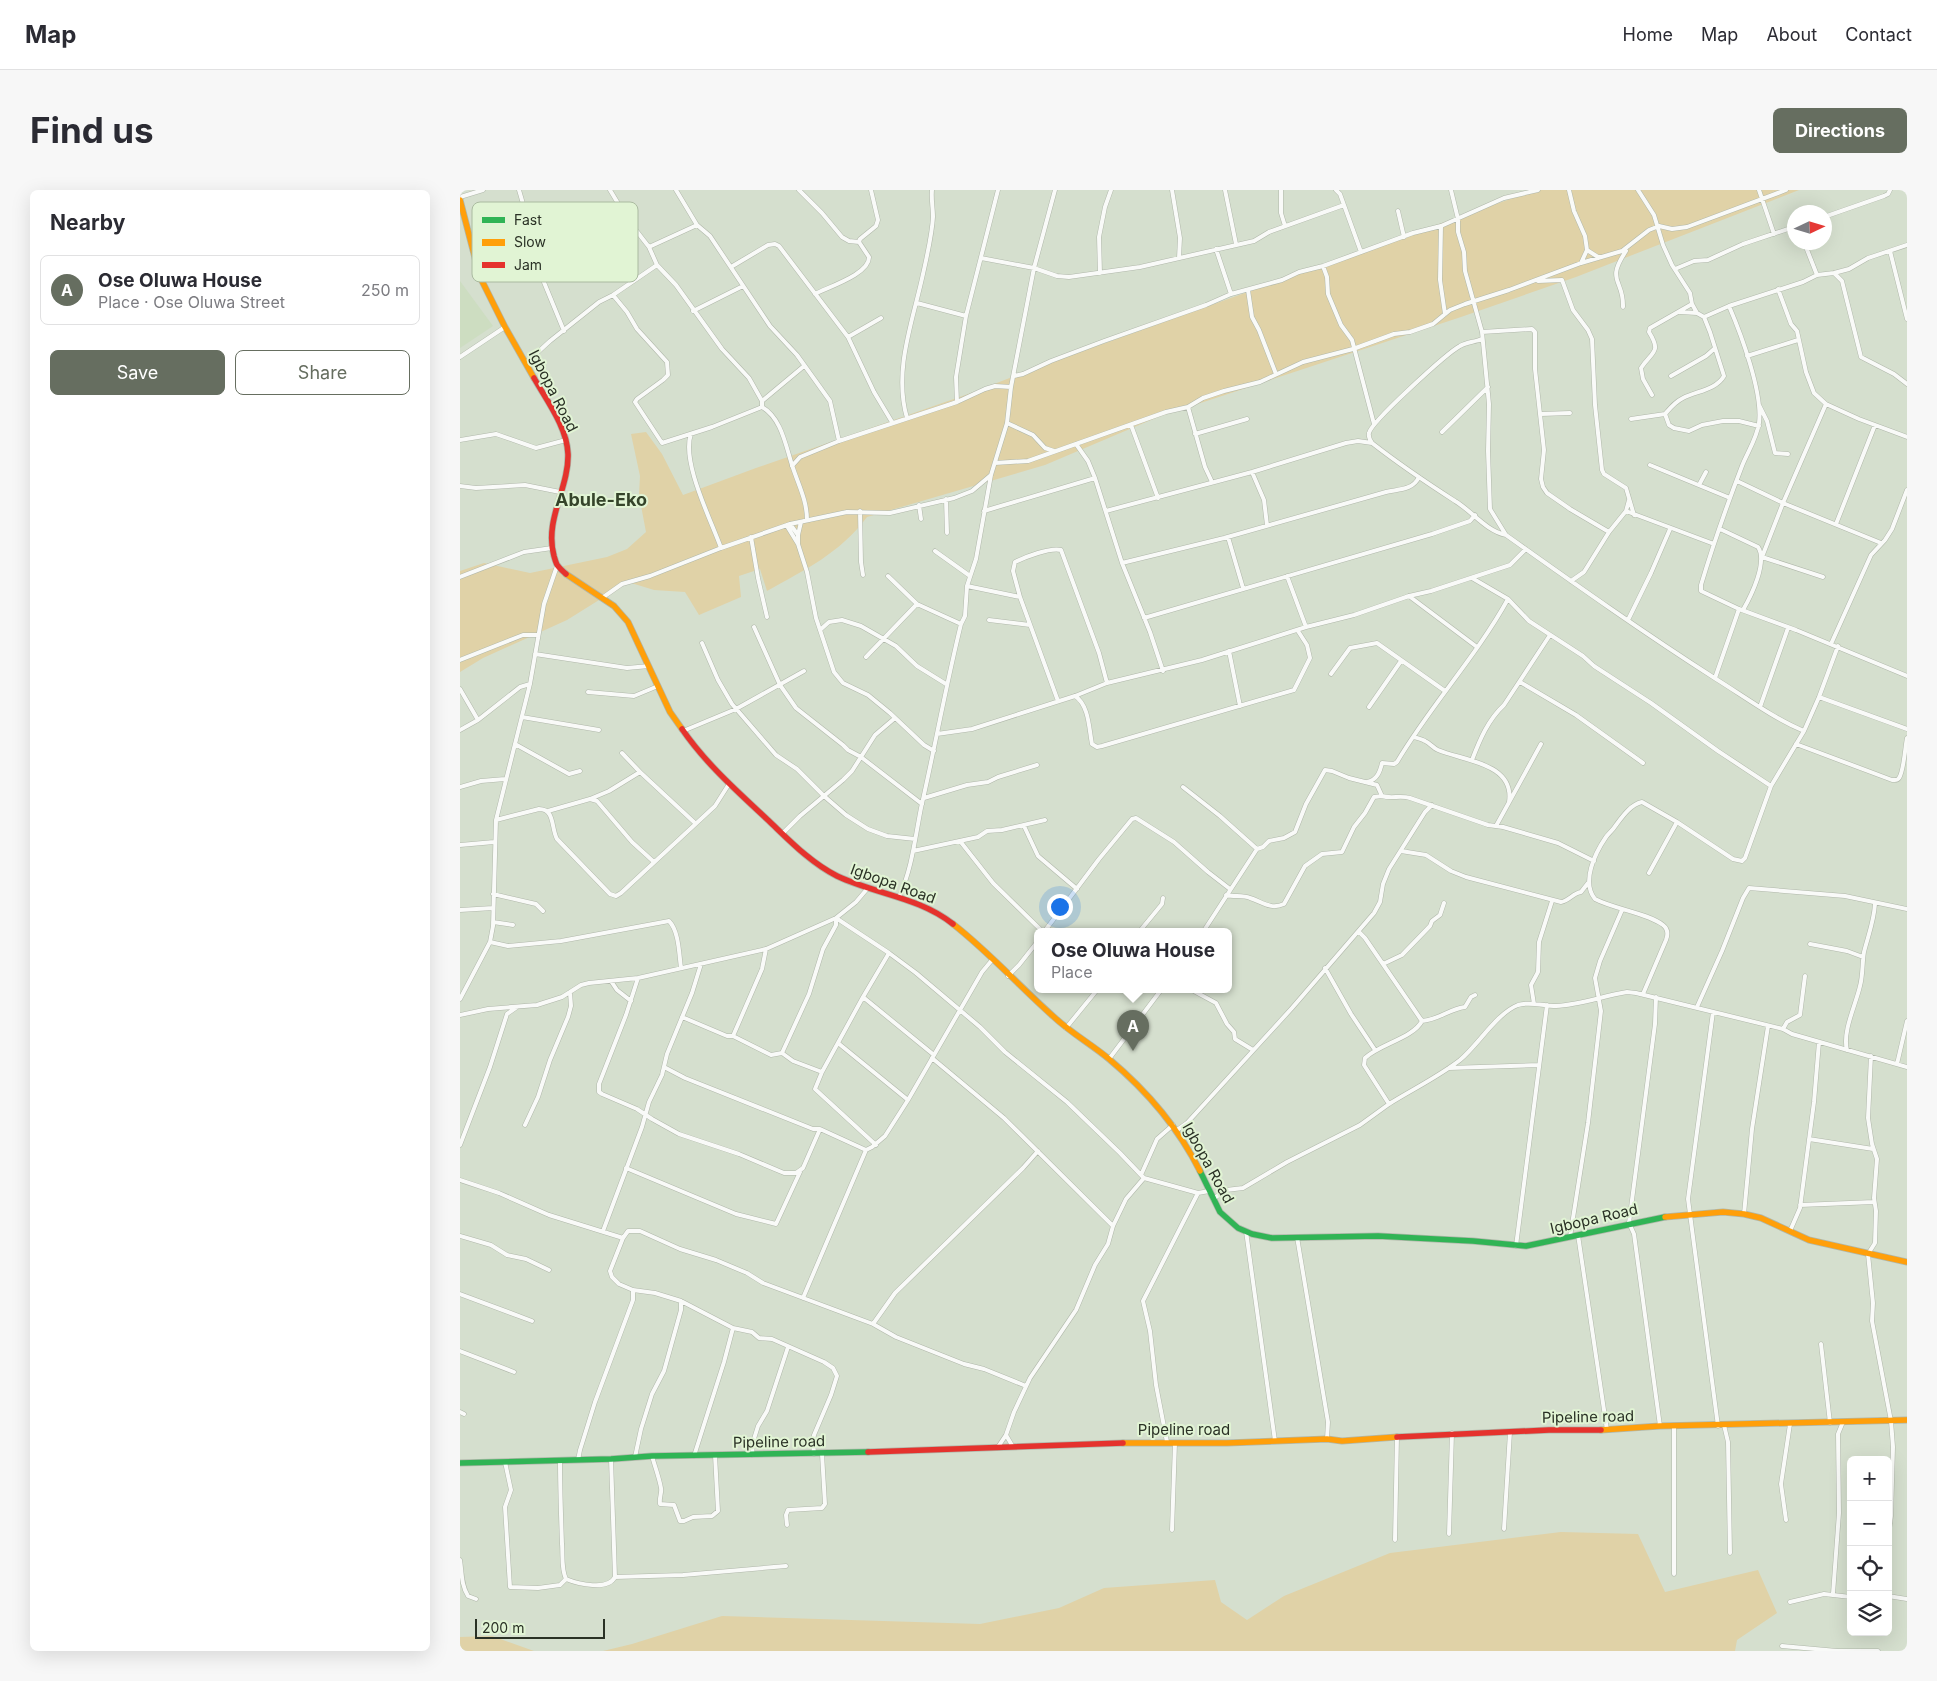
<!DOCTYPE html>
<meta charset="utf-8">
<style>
:root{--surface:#fff;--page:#f7f7f7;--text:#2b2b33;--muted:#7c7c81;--line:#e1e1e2;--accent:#666e60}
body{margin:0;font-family:Inter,sans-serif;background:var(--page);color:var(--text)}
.controls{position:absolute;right:15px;bottom:15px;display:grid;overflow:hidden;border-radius:8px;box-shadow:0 5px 20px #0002}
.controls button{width:45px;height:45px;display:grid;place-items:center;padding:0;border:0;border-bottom:1px solid var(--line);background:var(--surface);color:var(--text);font:25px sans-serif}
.compass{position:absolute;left:1327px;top:15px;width:45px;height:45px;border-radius:50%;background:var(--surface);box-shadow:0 5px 20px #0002;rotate:86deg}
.scale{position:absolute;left:15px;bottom:12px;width:130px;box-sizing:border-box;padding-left:5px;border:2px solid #2a3125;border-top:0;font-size:14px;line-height:18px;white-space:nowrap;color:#2a3125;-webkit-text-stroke:4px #e1f4d4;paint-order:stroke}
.you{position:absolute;left:599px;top:716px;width:18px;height:18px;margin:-12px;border:4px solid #fff;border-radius:50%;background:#1a73e8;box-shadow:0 0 0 8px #1a73e833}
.badge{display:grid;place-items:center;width:32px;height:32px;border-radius:50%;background:var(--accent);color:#fff;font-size:16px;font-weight:700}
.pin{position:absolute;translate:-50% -41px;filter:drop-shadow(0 1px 2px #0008)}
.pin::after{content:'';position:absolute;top:26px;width:18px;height:15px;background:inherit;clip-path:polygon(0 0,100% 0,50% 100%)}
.popup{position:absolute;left:574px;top:738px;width:198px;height:65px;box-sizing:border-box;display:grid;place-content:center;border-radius:8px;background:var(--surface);filter:drop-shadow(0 1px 4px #0005);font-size:16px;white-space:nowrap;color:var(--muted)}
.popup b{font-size:19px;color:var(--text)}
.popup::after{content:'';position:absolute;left:50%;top:100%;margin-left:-10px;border:10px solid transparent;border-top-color:var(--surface)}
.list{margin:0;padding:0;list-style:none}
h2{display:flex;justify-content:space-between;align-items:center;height:65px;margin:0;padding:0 20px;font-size:21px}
h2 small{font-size:16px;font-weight:400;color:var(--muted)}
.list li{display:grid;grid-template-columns:32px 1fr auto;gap:15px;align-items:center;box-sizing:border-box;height:70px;margin:0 10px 10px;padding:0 10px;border:1px solid var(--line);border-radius:8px}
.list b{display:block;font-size:19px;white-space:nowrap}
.list p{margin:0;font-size:16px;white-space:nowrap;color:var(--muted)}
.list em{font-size:16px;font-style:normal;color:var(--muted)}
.actions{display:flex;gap:10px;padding:15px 20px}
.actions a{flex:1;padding:11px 0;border:1px solid var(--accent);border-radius:8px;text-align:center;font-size:18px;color:var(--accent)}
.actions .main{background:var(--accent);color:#fff}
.icon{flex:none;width:28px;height:28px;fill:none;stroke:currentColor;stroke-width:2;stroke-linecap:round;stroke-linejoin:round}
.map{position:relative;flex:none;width:1447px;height:1461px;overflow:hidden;border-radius:8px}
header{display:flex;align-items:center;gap:30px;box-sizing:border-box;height:70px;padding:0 25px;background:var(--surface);border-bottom:1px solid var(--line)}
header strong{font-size:24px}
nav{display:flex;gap:28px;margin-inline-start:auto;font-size:18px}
.intro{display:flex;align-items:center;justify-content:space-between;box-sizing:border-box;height:120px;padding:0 30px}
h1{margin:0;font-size:35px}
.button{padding:12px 22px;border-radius:8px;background:var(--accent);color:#fff;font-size:18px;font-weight:700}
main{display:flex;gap:30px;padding:0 30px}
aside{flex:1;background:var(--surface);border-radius:8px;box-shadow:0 5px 20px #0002}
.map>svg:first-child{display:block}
</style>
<header>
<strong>Map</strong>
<nav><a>Home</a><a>Map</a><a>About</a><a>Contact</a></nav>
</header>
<div class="intro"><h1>Find us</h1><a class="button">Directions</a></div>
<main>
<aside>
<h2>Nearby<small></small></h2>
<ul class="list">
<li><span class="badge">A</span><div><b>Ose Oluwa House</b><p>Place · Ose Oluwa Street</p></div><em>250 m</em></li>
</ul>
<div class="actions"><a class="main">Save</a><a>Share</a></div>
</aside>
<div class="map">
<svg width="1447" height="1461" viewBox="0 0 1447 1461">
<rect width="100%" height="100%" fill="#d5dfce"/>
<path fill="#cdddc1" d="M0,91L33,136L0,158Z"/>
<path fill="#e0d2a7" d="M1076,0H1339L1116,87L1001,127L698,227L585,275L407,327C379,364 346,379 307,401L300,379L279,386L281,407L239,425L225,402L194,400L168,392L107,430L23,468L0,482V381L24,373L70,383L147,367L167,359L186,342L179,305L180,286L171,244L186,242L202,264L223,305L296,278L511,203L581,176L885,67Z
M1101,1342L1178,1344L1205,1402L1298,1380L1317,1423L1277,1450L1275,1461H143L172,1454L262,1426L520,1434L599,1418L644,1398L755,1390L761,1412L787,1430L824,1406L930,1363Z
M32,1446L74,1461H0V1447Z"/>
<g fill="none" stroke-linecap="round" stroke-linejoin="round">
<g stroke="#b0b7aa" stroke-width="5">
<path id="street" d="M59,0L73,48L74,68L104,141
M150,0L168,30L189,57L197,75L216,95L262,159L289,188L302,211V217
M216,0L237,35L250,46L310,136L337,165L370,211L379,251
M339,0L362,23L382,47L389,51L399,52L409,67C410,84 368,97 355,104
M712,0L720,48L719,68
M765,0L776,54
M821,0V23L825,36
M876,0L880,4L901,62
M991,0L998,29V42L1004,62L1005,81L1022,142L1029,214L1028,261L1030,319L1046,345
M1109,0L1114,21L1125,46L1127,60L1138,67H1141
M1299,0L1314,44
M0,7L23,0
M938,21L944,47
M1364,27L1424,6L1428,4L1430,0
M981,36L980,90L985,124
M399,52L400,49L416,36L418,30L411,0
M1344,52L1357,85
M189,57L237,35
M756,59L771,104
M1430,61L1447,129
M521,68L574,78L597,86L609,87L680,77L794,51L809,42L884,15
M1121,73L1127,60
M863,76L867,87L868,104L881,135L892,150L914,234
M271,77L308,55L315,54L319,56L388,147L414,202L432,232
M1215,79L1234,71L1248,70L1283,54L1334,37
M18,82L66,61L134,51L146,46L170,32
M640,83L639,47L645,17L651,0
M1374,83L1382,91L1401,167L1434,184L1447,194
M1078,91L1102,90L1113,120L1128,140L1132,149L1135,215L1142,280L1144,284L1166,298L1174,325
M1318,99L1331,134L1337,141L1346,182L1354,203L1366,214L1399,229L1447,247
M788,100L792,127L799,140L816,184
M153,105L167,122L177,139L207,172L208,185L203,190L177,209L175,212L202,253L252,237L302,217
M457,113L506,126
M1269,116C1281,144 1303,203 1299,233C1297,248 1287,263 1282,276C1267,315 1253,355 1241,395V401L1279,419L1336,440L1447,486
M1163,117C1164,89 1145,92 1166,61
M233,121L283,96
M1220,122L1237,123
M1244,127L1269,116L1343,92L1357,85L1374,83L1389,79L1408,68L1447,55
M1022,142L1072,139L1075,142V179L1084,260L1081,289L1083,297L1087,303L1110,319L1149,342
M388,147L421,128
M1022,149C1015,152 1006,152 1000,156C987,163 911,232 909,243C908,247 910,250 912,253C939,274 967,293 995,311C1012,321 1026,341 1046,345C1115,394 1184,443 1256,489C1285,507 1313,528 1344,541
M1287,166L1338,150
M0,167L45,137
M66,173L90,151L139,112L153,105L197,75
M554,186L563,184L591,171L644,151L746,115L771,104L822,90L839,82L863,76L953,43L981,36L1044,8L1078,0
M1211,186L1246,166L1254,159
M1192,205L1183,189L1181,178C1192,161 1202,163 1189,142L1190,138L1232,114
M302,211L344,176
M497,212L496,187L506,126L538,0
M1299,215L1307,231L1315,263L1328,264
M302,217C322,228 326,258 333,278C339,296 347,311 347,330
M728,217L745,277L752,292
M1081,224L1110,223
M1205,224L1209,235L1214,238L1229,241L1242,235L1263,231H1279L1299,236
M447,228C433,180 453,131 463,84C467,66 472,45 473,27C473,18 471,9 472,0
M1171,229L1205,224C1211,217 1215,212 1223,208C1236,201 1256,200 1264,186L1250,142L1244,127L1237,123L1232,114L1230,103L1212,75L1203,55L1194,25L1178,0
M547,233L573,245L585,258L594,261
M671,235L698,308
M982,242L1028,197
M231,244C221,271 251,330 261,358
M735,244L787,229
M0,250L36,244L76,258L106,250
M616,254L628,271L635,288
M535,273L568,271L706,222L728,217L743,208L764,201L800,192L843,172L893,159L934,144L950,142L973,134L990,120L1005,114L1049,100L1121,73L1162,61L1189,40L1199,36L1212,39L1227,37L1326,0
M1190,275L1270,308
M332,276L340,267L379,251L497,212L525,199L535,196L551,197
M792,282L804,310L807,335
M1277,291L1323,313L1421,353
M1239,295L1246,282
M0,296L16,298L65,295L100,302
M486,309L487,343
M459,315L461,329
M400,321L401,372L403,385
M524,321L635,288L662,373L690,442L703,481
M646,321L792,282L886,253L898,251L912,253
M1166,321L1254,354
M330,334L338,345V354
M1376,334L1415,235
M327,336L338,354L347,382L356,428L374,482L383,493L408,505L430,523L464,555L474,561
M1260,339L1298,357C1308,372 1291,406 1283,420
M338,345L341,332
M291,347L298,388L307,427
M768,347L783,398
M475,361L510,386
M662,373L764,348L926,302C939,299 953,300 959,287
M428,386L457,414
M827,386L846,437
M0,387L64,362L92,358
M1363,387L1302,367L1323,313L1366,214
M1012,388L1048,409L1069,431L1123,466L1134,476L1191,513L1258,561L1311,596
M1111,391L1124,382L1149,342L1166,321L1169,310
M507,396L560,407L598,511
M949,406L1017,457
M560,407L553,381L555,372C565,367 591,357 601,360L639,463L647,493
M142,408L162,394L190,386L261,358L330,334L387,322L430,323L494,308L512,301L531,285
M684,428L972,344L1010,331L1015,325
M529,430L570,435
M1168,430L1191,383L1210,339
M294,437L320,495L336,518L383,555L388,560L401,567L462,614
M360,440L369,432L382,430L401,436L436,456L457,476L486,494
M242,453L258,490L272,514L316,565L337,579L364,606L386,625L408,639L427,646L455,649
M1371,454L1411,365L1425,350L1432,339L1447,300
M769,461L780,516
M75,464L167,478L189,476
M406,467L457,414L501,434
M0,470L63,445H78
M871,484L890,458L917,453L985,501
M1255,488L1279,419
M1060,492L1116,525L1183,573
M0,499L18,530
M128,502L174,506L198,496
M615,506C629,515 629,539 632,554L637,557L642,556L834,500L850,468L847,455L838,441
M1359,507L1447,539
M909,517L941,471
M1300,517L1328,438
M62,527L139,540
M0,540L18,530L60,497L70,494
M223,541L276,519L344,481
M477,544L512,539L615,506L647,493L742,470L846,437L894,425L949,406L971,401L1050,375L1066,359
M954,547C957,548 962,549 965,551C970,553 973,558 978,560C1004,571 1055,573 1049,612
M55,554L109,584L120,581
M1336,554L1432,590C1435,590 1437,591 1439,588C1444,581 1445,557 1447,548
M162,563L180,582L149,601L130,609L137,611L172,652L194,672
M1012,570C1020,549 1028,530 1044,515L1090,445
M180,582L235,633
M907,592C917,590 920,582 922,573L934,574L937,572C970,516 1016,467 1048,409
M0,597L21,591L45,589
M723,597L760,626L797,659
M464,608L507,595L528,592L538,587L577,575
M88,621L130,609
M36,630L79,619C95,619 91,638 97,649L150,704L156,706L161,703L255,616L269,594
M564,636L578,666L617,699
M1036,636L1081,554
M322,644L340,626L383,590L392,581L415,545L435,528
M500,651L533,693L583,742
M0,655L34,652
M453,661L518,647L527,641L542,640L585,630
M941,661L966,665L991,681L1006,687L1101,712C1109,711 1113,703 1121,702L1128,693
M1189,683L1217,632
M33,704L76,714L83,721
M766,705C774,707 783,705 790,708C803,712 810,720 824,714L845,676L862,664L882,662L894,637L905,623L914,607L922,606
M439,707C452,679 455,648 461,618C475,557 486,495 501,434L505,426L507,396L516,369L531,285L547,233L551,197L574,78L595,0
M0,720L33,718
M33,732L53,735
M584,742L639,669L672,629L676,628L714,652L748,682L770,699
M679,742L702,714L703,708
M743,742L797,659L803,657L809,651L824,648L835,642L846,614L865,580L872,581L889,588L917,595L922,606C931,609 941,605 950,608L1028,635L1043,637L1098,653L1134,671
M899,742L905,748L962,831
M30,752L48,756L101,751L209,731C219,741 219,764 221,778
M1350,754L1387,761L1403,767
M429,763L456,783L520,837L545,862L607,912L660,963L681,985
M923,774L942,765L970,736L972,731L980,725L984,713
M865,778L891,824L915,860
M548,786L559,775L578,751
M178,788L166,825L139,894V902L142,904L177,919L192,929L219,944L279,964L324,983H336L343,978L360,939
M151,791L157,800L171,811
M732,800L756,813L767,834L774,842L775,849L793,860
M1183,804L1206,750C1208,745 1208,739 1203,735C1187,723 1154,719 1135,709C1121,692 1135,663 1146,647C1149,643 1153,640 1156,635C1162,627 1171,614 1182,612L1217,632L1273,669L1282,671L1285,668L1311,596L1344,541L1359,507L1378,456
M1196,807L1195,834L1169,1033L1174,1044L1200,1236
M0,809L30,752L33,736L36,630L70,494L84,414L97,376
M1074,814L1071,795L1078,782L1079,752L1092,711
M1237,817L1262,761L1283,708L1289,698L1385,706L1447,719
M1253,822L1228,1009L1258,1236
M0,825L28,819L77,815L102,807L121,795L129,793L178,788L306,759L376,728L396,712L407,699
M222,827L267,846H273L311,865L322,863L349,804L363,759L376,735V728L429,763L403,807L474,865
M606,838L637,800
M1323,839L1327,832L1340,825L1345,786
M273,846L302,779L306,759
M378,853L448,910
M1387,860C1382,842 1396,814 1400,796C1403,785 1402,774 1404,762C1408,746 1414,731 1415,714
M322,863L333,871L362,882L403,807
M1411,866L1408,928L1412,954L1417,969L1414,1008L1416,1021L1415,1053L1408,1064L1413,1113L1412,1131L1431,1231L1433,1257L1431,1326L1429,1341L1428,1384
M472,868L544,928L653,1036
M649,869L701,800
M1437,874L1447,831
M204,877L225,888L353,939H360L406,960
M989,878L1079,875
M362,882L355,899L416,955
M929,914L904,875L905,868C920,854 953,848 962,831C978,830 989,819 1005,817L1011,807L1015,805
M65,935L78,907L90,870L108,827L111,816L110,802
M717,940L727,933L832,818L914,723L920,712L923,694L929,679L965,622L972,615
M1349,949L1413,959
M0,955L30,877L47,824L57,817
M166,978L276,1024L316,1034L340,982
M684,988L738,1003L749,1001
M0,990L39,1003L89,1025L163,1048
M753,1009L766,1000L783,998L827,972L900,935L929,914C953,899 978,887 1000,870C1018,855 1037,823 1058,815C1070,811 1083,816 1096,816C1119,815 1143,806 1167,802L1176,803L1323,839L1332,844L1447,877
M1340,1015L1414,1012
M1284,1024L1292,939L1308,836
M143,1041L182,937L189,912L202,885L207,864L232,803L241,774
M786,1041L815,1251
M1330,1041L1340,1018L1354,912L1359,852
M1118,1045L1147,1240
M0,1046L31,1055L47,1065L66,1069L89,1080
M837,1047L868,1232L867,1249
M1110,1047L1128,933L1141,821L1135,788L1140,771L1162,720
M1056,1056L1087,815
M0,1104L72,1131
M343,1108L406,960L412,957L425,946L448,910L522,782L532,770
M413,1134L435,1103L563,978L578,961
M1361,1154L1370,1233
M0,1161L54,1182
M0,1222L4,1224
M1264,1235L1268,1252L1270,1363
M546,1245L553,1257
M707,1252L696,1195L690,1141L683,1111L738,1003
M538,1257L546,1245L554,1222L570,1188L616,1120L635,1075L648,1054L653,1036L666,1009L684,988L681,985L697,949L713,935
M354,1264L353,1251L354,1245L371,1205L377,1186L373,1178L364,1172L312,1149L299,1148L292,1142L273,1138L221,1111L195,1103L173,1100L159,1094L152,1087L150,1081L163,1048L168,1041H180L220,1059L256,1070L287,1083L303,1093L413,1134L436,1147L504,1174L524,1179L566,1196
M292,1265L293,1252L298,1236L307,1221L328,1157
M192,1266C195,1277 199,1287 201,1298C202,1303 199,1307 200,1314L214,1315L220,1331H224L233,1327L252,1326L258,1321L255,1265
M234,1266L264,1172L273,1138
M175,1267L181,1239L192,1204L204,1181L221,1120V1111
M100,1270C100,1298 101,1326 102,1354C103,1365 101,1379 106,1389
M118,1270L120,1260L135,1212L173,1110V1100
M45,1272L51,1300L45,1317L50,1397L78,1398L100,1395L106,1389
M1326,1330L1321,1294L1330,1234
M327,1335L326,1325L328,1320L362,1318L365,1314L362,1264
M1044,1339L1050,1242
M712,1340L715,1253
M989,1344L992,1243
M935,1350L937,1246
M0,1370C2,1382 1,1395 8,1406L16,1409
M1214,1384V1236
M155,1387L223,1385L326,1376
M106,1389C118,1394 148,1401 155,1387L151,1269
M1428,1394L1429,1406
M1373,1404L1379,1323L1378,1244L1383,1232
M1428,1406L1447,1409
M1330,1412L1364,1404L1391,1407
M1322,1456L1377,1461H1418"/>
</g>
<g stroke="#b0b7aa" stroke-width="7">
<path id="fast" d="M740,981L760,1022L778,1038L792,1044L812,1048L918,1046L1013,1051L1066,1056L1205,1027
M0,1273L151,1269L192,1266L408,1262"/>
</g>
<g stroke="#b0b7aa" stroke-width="7">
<path id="slow" d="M0,10L20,87L45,137L74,188
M106,384L154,416L168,432L210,522L222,539
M493,734C529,762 560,797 594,827C611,843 631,854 649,869C686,900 718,937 740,981
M1205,1027L1263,1022L1284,1024L1301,1028L1349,1050L1447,1072
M1141,1240L1200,1236L1447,1230
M663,1253H767L867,1249L882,1251L937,1247"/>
</g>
<g stroke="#b0b7aa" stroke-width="7">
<path id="jam" d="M74,188C87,211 107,237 108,264C109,298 84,330 94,366C95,369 96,374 98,376C100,379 104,382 106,384
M222,539C246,574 278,602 309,631C330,651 351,673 377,686C415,704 459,707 493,734
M937,1247L1089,1240H1141
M408,1262L663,1253"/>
</g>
<use href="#street" stroke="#f9faf8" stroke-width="4"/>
<use href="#fast" stroke="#30b455" stroke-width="5.5"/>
<use href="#slow" stroke="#ff9f0a" stroke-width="5.5"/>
<use href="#jam" stroke="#e5322d" stroke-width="5.5"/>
</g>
<g text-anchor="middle" stroke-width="4" stroke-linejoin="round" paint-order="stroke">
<g font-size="15" fill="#2a3125" stroke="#e1f4d4">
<text transform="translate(93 201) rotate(63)" y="5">Igbopa Road</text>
<text transform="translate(433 694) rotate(20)" y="5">Igbopa Road</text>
<text transform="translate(748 973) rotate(61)" y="5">Igbopa Road</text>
<text transform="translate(1134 1029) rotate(-13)" y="5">Igbopa Road</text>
<text transform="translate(1128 1227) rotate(-1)" y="5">Pipeline road</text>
<text x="724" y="1245">Pipeline road</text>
<text transform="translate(319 1252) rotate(-1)" y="5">Pipeline road</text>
</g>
<g font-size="18" font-weight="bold" fill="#35442a" stroke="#e1f4d4">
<text x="141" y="316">Abule-Eko</text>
</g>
</g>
<rect x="12" y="12" width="166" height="80" rx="8" fill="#e1f4d4" stroke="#aabaa0" stroke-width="1"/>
<rect x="22" y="27" width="23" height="6" fill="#30b455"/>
<rect x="22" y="49" width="23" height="7" fill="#ff9f0a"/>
<rect x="22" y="72" width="23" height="6" fill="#e5322d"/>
<g font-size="14" fill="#2a3125">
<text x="54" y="35">Fast</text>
<text x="54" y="57">Slow</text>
<text x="54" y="80">Jam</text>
</g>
</svg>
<div class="controls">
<button>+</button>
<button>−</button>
<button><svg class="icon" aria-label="locate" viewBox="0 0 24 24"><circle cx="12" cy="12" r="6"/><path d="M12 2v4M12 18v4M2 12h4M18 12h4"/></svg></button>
<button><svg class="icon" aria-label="layers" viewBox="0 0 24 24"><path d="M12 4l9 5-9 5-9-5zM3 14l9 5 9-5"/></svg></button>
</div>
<svg class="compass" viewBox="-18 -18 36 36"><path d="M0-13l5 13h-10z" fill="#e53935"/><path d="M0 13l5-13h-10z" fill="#7c7c81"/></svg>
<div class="scale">200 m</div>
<div class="you"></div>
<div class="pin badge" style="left:673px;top:861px">A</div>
<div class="popup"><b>Ose Oluwa House</b>Place</div>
</div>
</main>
